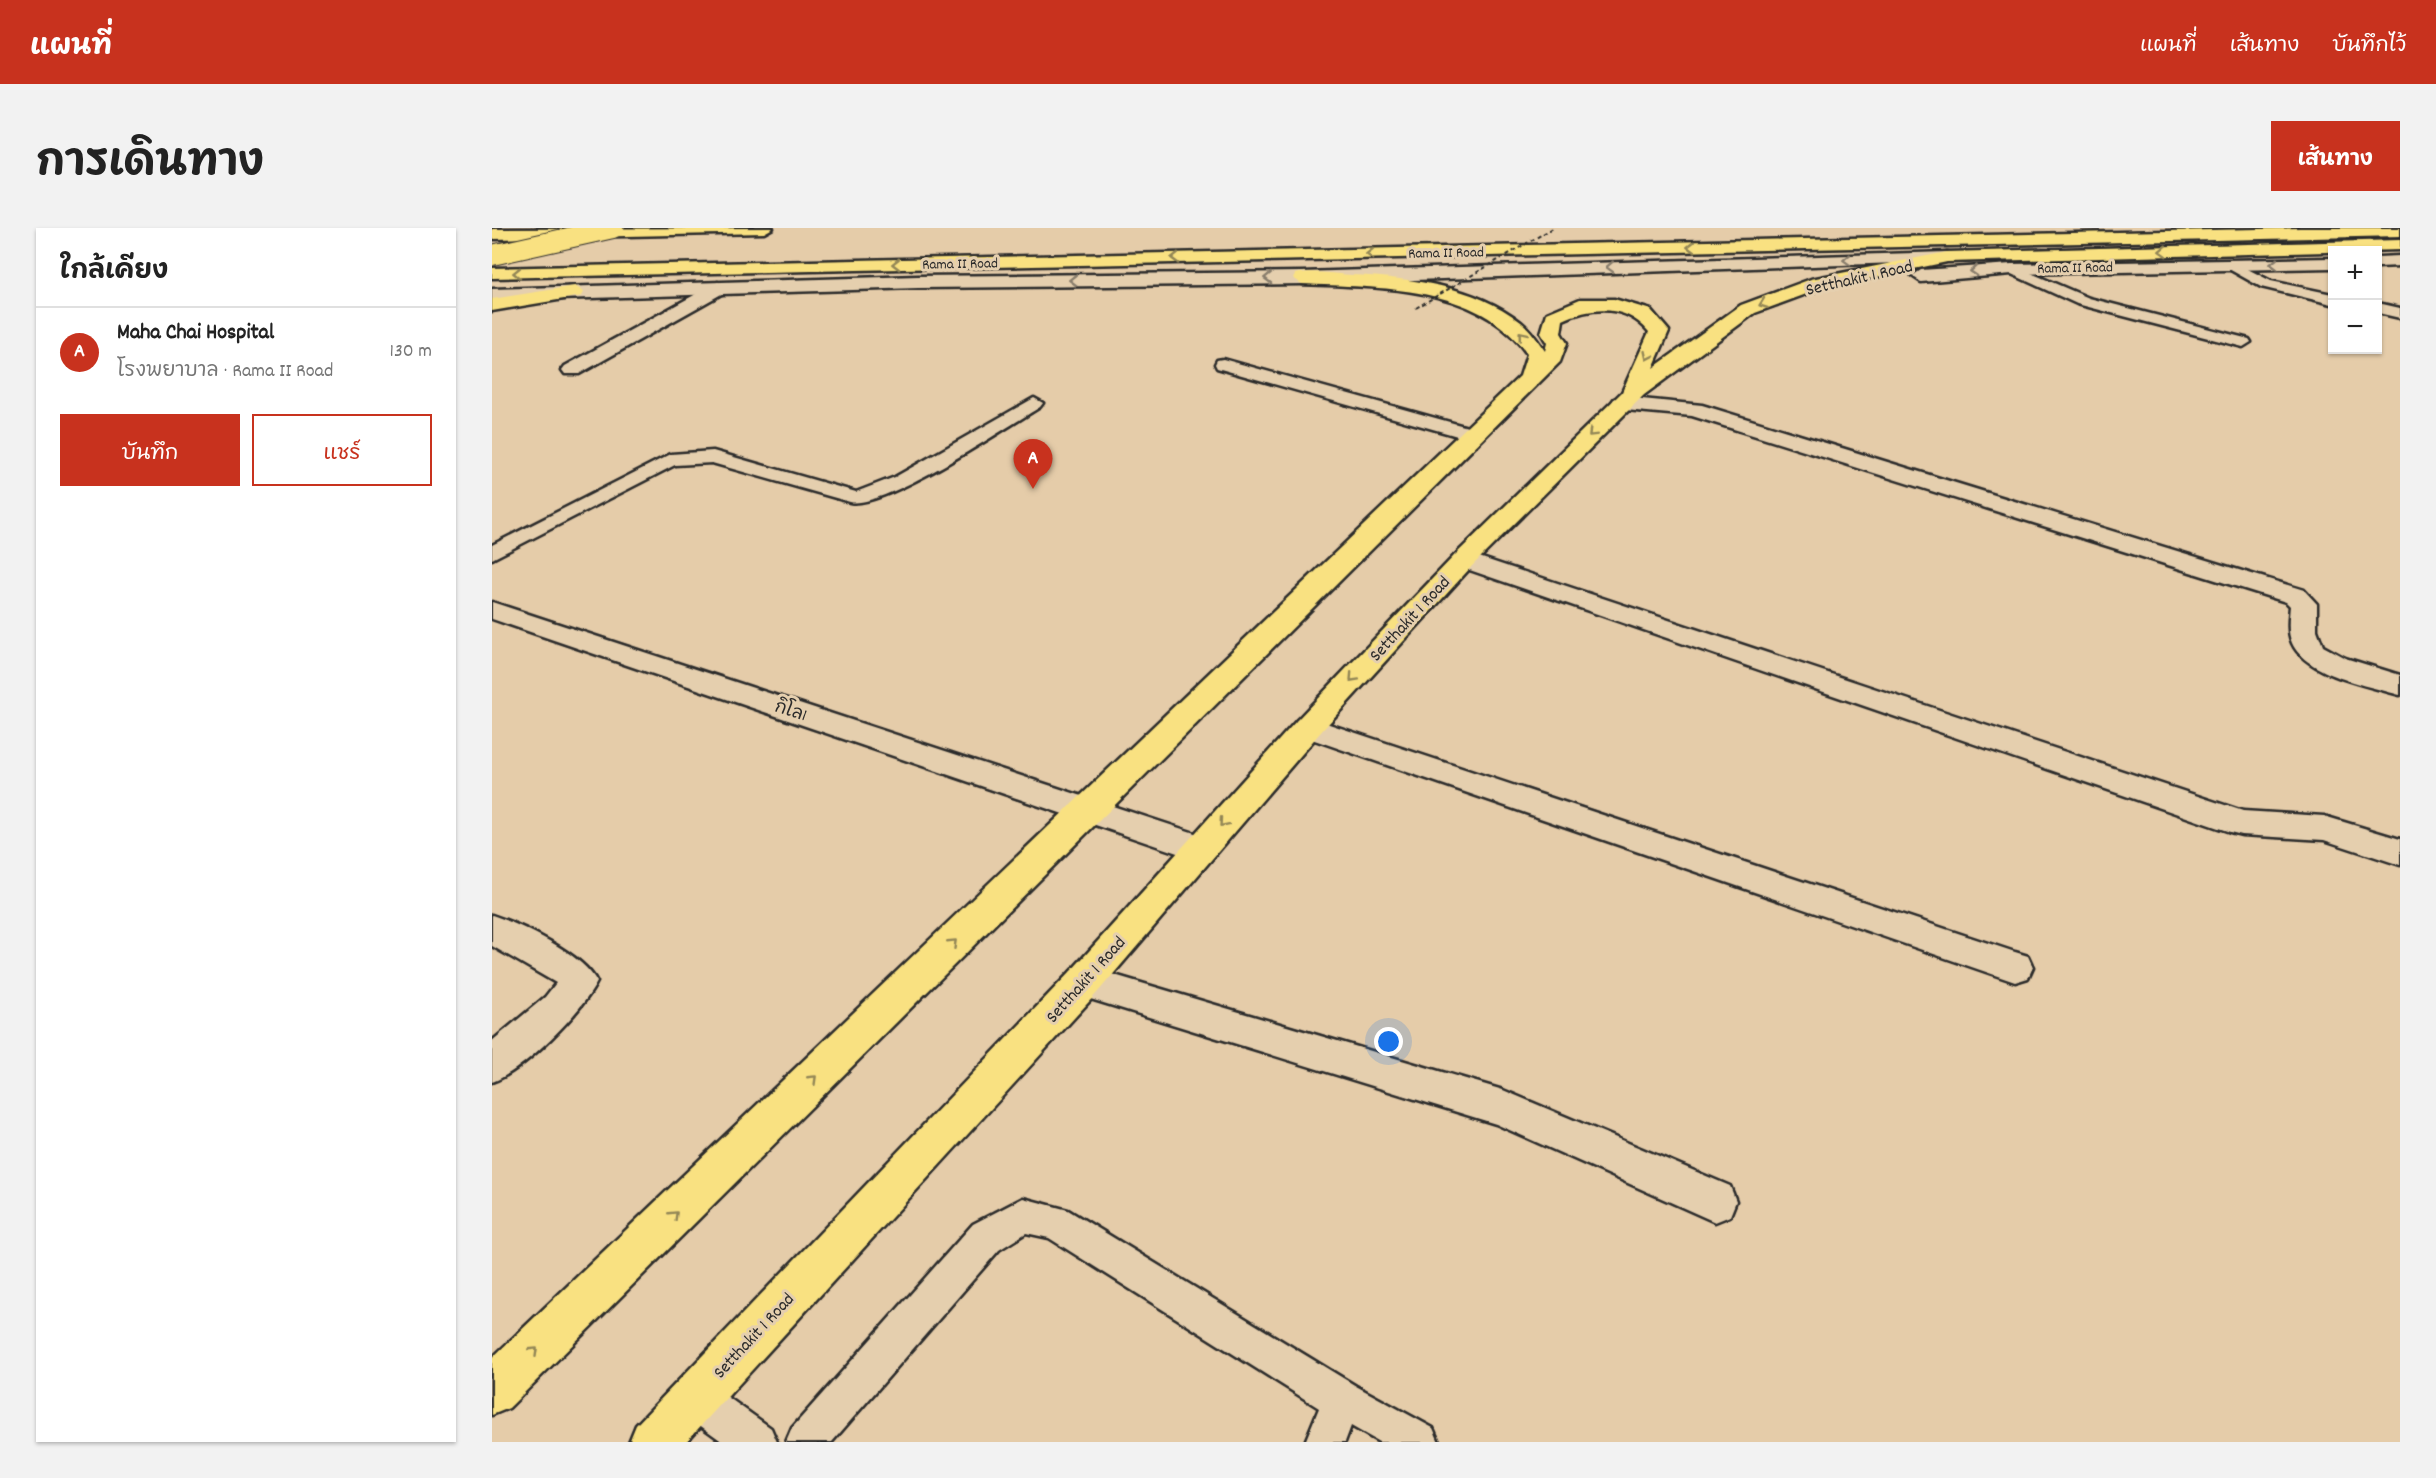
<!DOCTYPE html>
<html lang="th">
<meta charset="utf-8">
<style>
:root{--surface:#fff;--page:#f2f2f2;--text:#222;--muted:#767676;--line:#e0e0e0;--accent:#c8321e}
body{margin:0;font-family:Dekko,"Playpen Sans Thai",sans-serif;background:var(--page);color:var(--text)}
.controls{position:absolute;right:18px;top:18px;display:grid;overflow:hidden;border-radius:0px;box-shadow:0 2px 4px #0004}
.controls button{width:54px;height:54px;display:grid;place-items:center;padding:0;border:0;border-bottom:2px solid var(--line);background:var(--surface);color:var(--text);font:30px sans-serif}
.you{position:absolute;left:897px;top:814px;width:21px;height:21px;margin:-15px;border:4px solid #fff;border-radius:50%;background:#1a73e8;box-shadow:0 0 0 9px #1a73e833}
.badge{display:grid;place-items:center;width:39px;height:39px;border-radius:50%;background:var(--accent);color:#fff;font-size:20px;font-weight:700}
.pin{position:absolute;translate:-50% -50px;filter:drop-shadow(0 2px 3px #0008)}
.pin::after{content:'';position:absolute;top:32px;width:21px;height:18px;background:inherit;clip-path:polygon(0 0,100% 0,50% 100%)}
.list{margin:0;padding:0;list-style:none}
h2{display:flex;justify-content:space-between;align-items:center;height:78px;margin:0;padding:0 24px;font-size:26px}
h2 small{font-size:20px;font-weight:400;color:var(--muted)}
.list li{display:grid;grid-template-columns:39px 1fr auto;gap:18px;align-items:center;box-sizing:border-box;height:90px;padding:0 24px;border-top:2px solid var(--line)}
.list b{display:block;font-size:22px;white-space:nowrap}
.list p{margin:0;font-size:20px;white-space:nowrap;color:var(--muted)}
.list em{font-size:20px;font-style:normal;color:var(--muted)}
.actions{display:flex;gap:12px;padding:18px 24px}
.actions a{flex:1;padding:14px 0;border:2px solid var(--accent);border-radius:0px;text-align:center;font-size:21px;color:var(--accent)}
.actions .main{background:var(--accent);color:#fff}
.map{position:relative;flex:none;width:1908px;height:1214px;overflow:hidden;border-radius:0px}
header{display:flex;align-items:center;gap:36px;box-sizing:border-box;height:84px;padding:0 30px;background:var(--accent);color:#fff}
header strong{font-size:28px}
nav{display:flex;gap:33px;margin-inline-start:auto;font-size:21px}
.intro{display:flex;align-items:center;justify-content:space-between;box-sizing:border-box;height:144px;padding:0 36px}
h1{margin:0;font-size:42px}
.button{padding:15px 27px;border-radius:0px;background:var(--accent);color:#fff;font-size:21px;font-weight:700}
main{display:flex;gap:36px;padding:0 36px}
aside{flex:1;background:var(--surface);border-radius:0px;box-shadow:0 2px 4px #0004}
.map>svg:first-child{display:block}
</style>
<header>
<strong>แผนที่</strong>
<nav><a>แผนที่</a><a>เส้นทาง</a><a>บันทึกไว้</a></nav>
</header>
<div class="intro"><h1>การเดินทาง</h1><a class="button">เส้นทาง</a></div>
<main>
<aside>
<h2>ใกล้เคียง<small></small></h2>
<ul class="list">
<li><span class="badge">A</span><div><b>Maha Chai Hospital</b><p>โรงพยาบาล · Rama II Road</p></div><em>130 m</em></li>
</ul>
<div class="actions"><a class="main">บันทึก</a><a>แชร์</a></div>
</aside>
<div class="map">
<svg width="1908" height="1214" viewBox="0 0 1908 1214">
<rect width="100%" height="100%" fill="#e5cca9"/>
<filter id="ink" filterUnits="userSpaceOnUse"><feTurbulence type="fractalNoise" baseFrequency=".0167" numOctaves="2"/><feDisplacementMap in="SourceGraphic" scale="12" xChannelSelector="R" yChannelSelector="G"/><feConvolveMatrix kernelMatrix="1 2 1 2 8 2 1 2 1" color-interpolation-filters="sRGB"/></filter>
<g filter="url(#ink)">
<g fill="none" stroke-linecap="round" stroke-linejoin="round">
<g stroke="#2b2b2b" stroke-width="5">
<path id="service" d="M1740,33L1779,53L1840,66V76L1769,59L1735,40L1733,37Z
M1520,37L1597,70L1757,111L1759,114L1751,119L1585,76L1515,44L1513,41Z
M1886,75L1908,80V90L1886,85Z
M731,131L990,203L992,207L983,213L976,211L725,140L723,136L725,132Z
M542,170L551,175L548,179C515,199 391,282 358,274L220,235L183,237L0,331V317L179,226L221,223L364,264L403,249Z
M531,970L576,982L864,1158L941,1200L947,1214H887L859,1198L853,1214H813L827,1180L557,1010L534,1005L507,1022L340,1214H294L300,1200L481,996Z
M202,1149L216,1155L279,1200L285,1214H231L188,1183L182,1169L188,1155Z"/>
</g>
<g stroke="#2b2b2b" stroke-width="5">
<path id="minor" d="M226,54L235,60L233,64L87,146H73L70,142L73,138Z
M1130,169L1210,177L1812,362L1825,376V402L1831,418L1853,430L1908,447V467C1877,458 1814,447 1800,415C1795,404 1797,390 1798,378L1794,374L1200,188L1122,181L1119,176L1122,171Z
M972,324L1751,583L1832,588L1908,611V637L1832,612L1750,607L1738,604L963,337L959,332L963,327Z
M0,374L721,611L726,620L721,629L709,633L697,629L0,391Z
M816,489L1523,724L1536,728L1541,739L1536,750L1523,754L805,506L801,499L805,492Z
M0,687C30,697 91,726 105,754C90,784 31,843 0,854V813L53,769L64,755L0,718Z
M592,738L1011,862L1238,958L1244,973L1238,988L1223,994L1004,896L579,765L574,754L579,743Z"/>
</g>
<g stroke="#2b2b2b" stroke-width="5">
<path id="secondary" d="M1455,24L1461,25L1464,29L1461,33L810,56L426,60L0,73V61L426,48L810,44Z
M1908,28V38L1886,39V29Z
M1840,30V40L1520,46L1429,54L1420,48L1429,42L1520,36Z"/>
</g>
<g stroke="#2b2b2b" stroke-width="5">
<path id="primary" d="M1908,12V22L1455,34L1331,60L1263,85L1152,167L981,337L827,506L605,765L194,1214H137L144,1197L579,743L805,492L963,327L1130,164L1157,104C1134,77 1102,78 1071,92L1069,105L1075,115L1068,134L17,1180L0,1187V1130L1028,148L1035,126C986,56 887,60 810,56L801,50L803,46C820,42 841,46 859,47C916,50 982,57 1029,94C1039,102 1046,113 1053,123L1055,115L1049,105L1055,85L1088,71H1122L1159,82L1177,103L1161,140L1249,77L1319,51L1455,24Z
M83,58L92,64L90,68L0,83V71Z"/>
</g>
<g stroke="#2b2b2b" stroke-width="5">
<path id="trunk" d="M281,0L272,5L0,11V1Z
M1809,0H1908V8L0,50V40Z"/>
</g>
<use href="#service" fill="#e5cfae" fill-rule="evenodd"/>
<use href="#minor" fill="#e5cfae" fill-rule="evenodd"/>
<use href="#secondary" fill="#e5cfae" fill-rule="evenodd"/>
<use href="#primary" fill="#f9e181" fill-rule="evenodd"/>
<use href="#trunk" fill="#f9e181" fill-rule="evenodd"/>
<g stroke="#2b2b2b" stroke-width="22" stroke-linecap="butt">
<path id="primary-bridge" d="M0,27L121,0"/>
</g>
<path stroke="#2b2b2b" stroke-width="2" stroke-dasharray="4 3" stroke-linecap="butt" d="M924,80L1061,0"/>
<use href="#primary-bridge" stroke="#f9e181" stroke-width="20"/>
</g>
<defs><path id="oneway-chevron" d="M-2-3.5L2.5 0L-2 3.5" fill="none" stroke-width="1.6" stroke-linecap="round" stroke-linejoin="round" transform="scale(1.5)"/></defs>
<g stroke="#928656">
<use href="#oneway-chevron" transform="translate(1199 19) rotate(179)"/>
<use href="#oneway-chevron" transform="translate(1671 23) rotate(178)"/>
<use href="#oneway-chevron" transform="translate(878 26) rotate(179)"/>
<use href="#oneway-chevron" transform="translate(683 30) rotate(179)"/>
<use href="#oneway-chevron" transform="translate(404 36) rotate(179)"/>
<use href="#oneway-chevron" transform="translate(25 45) rotate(179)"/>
<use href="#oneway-chevron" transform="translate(1271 76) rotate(160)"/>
<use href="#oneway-chevron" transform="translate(1030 107) rotate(-129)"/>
<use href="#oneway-chevron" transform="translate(1156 128) rotate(115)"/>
<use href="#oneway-chevron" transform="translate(1100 205) rotate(135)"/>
<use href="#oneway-chevron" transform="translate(861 450) rotate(133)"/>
<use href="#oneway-chevron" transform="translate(731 595) rotate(131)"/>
<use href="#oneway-chevron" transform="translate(461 715) rotate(-44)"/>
<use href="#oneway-chevron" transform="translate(321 851) rotate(-44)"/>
<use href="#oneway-chevron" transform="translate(182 987) rotate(-44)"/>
<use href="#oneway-chevron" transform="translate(42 1123) rotate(-44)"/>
</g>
<g stroke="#887d6c">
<use href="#oneway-chevron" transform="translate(1355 32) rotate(178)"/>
<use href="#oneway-chevron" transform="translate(1782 36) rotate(179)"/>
<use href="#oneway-chevron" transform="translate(1118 39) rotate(178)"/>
<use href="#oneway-chevron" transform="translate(1482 43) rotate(176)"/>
<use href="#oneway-chevron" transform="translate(776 50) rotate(179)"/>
<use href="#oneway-chevron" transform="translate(581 52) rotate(179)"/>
</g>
</g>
<g text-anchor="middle" stroke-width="6" stroke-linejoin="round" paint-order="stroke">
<g font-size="15" fill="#2b2b2b" stroke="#e5cfae">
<text transform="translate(954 24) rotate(-1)" y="5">Rama II Road</text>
<text transform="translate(468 35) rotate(-1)" y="5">Rama II Road</text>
<text transform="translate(1583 39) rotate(-1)" y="5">Rama II Road</text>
</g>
<g font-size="18" fill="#2b2b2b" stroke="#e5cfae">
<text transform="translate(1367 49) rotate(-13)" y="6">Setthakit 1 Road</text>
<text transform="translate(917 390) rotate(-47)" y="6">Setthakit 1 Road</text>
<text transform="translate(299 482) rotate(18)" y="6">กิโล1</text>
<text transform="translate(593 751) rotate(-48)" y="6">Setthakit 1 Road</text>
<text transform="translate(261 1107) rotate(-47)" y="6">Setthakit 1 Road</text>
</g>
</g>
</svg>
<div class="controls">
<button>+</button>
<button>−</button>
</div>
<div class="you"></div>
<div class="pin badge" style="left:541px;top:261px">A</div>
</div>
</main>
